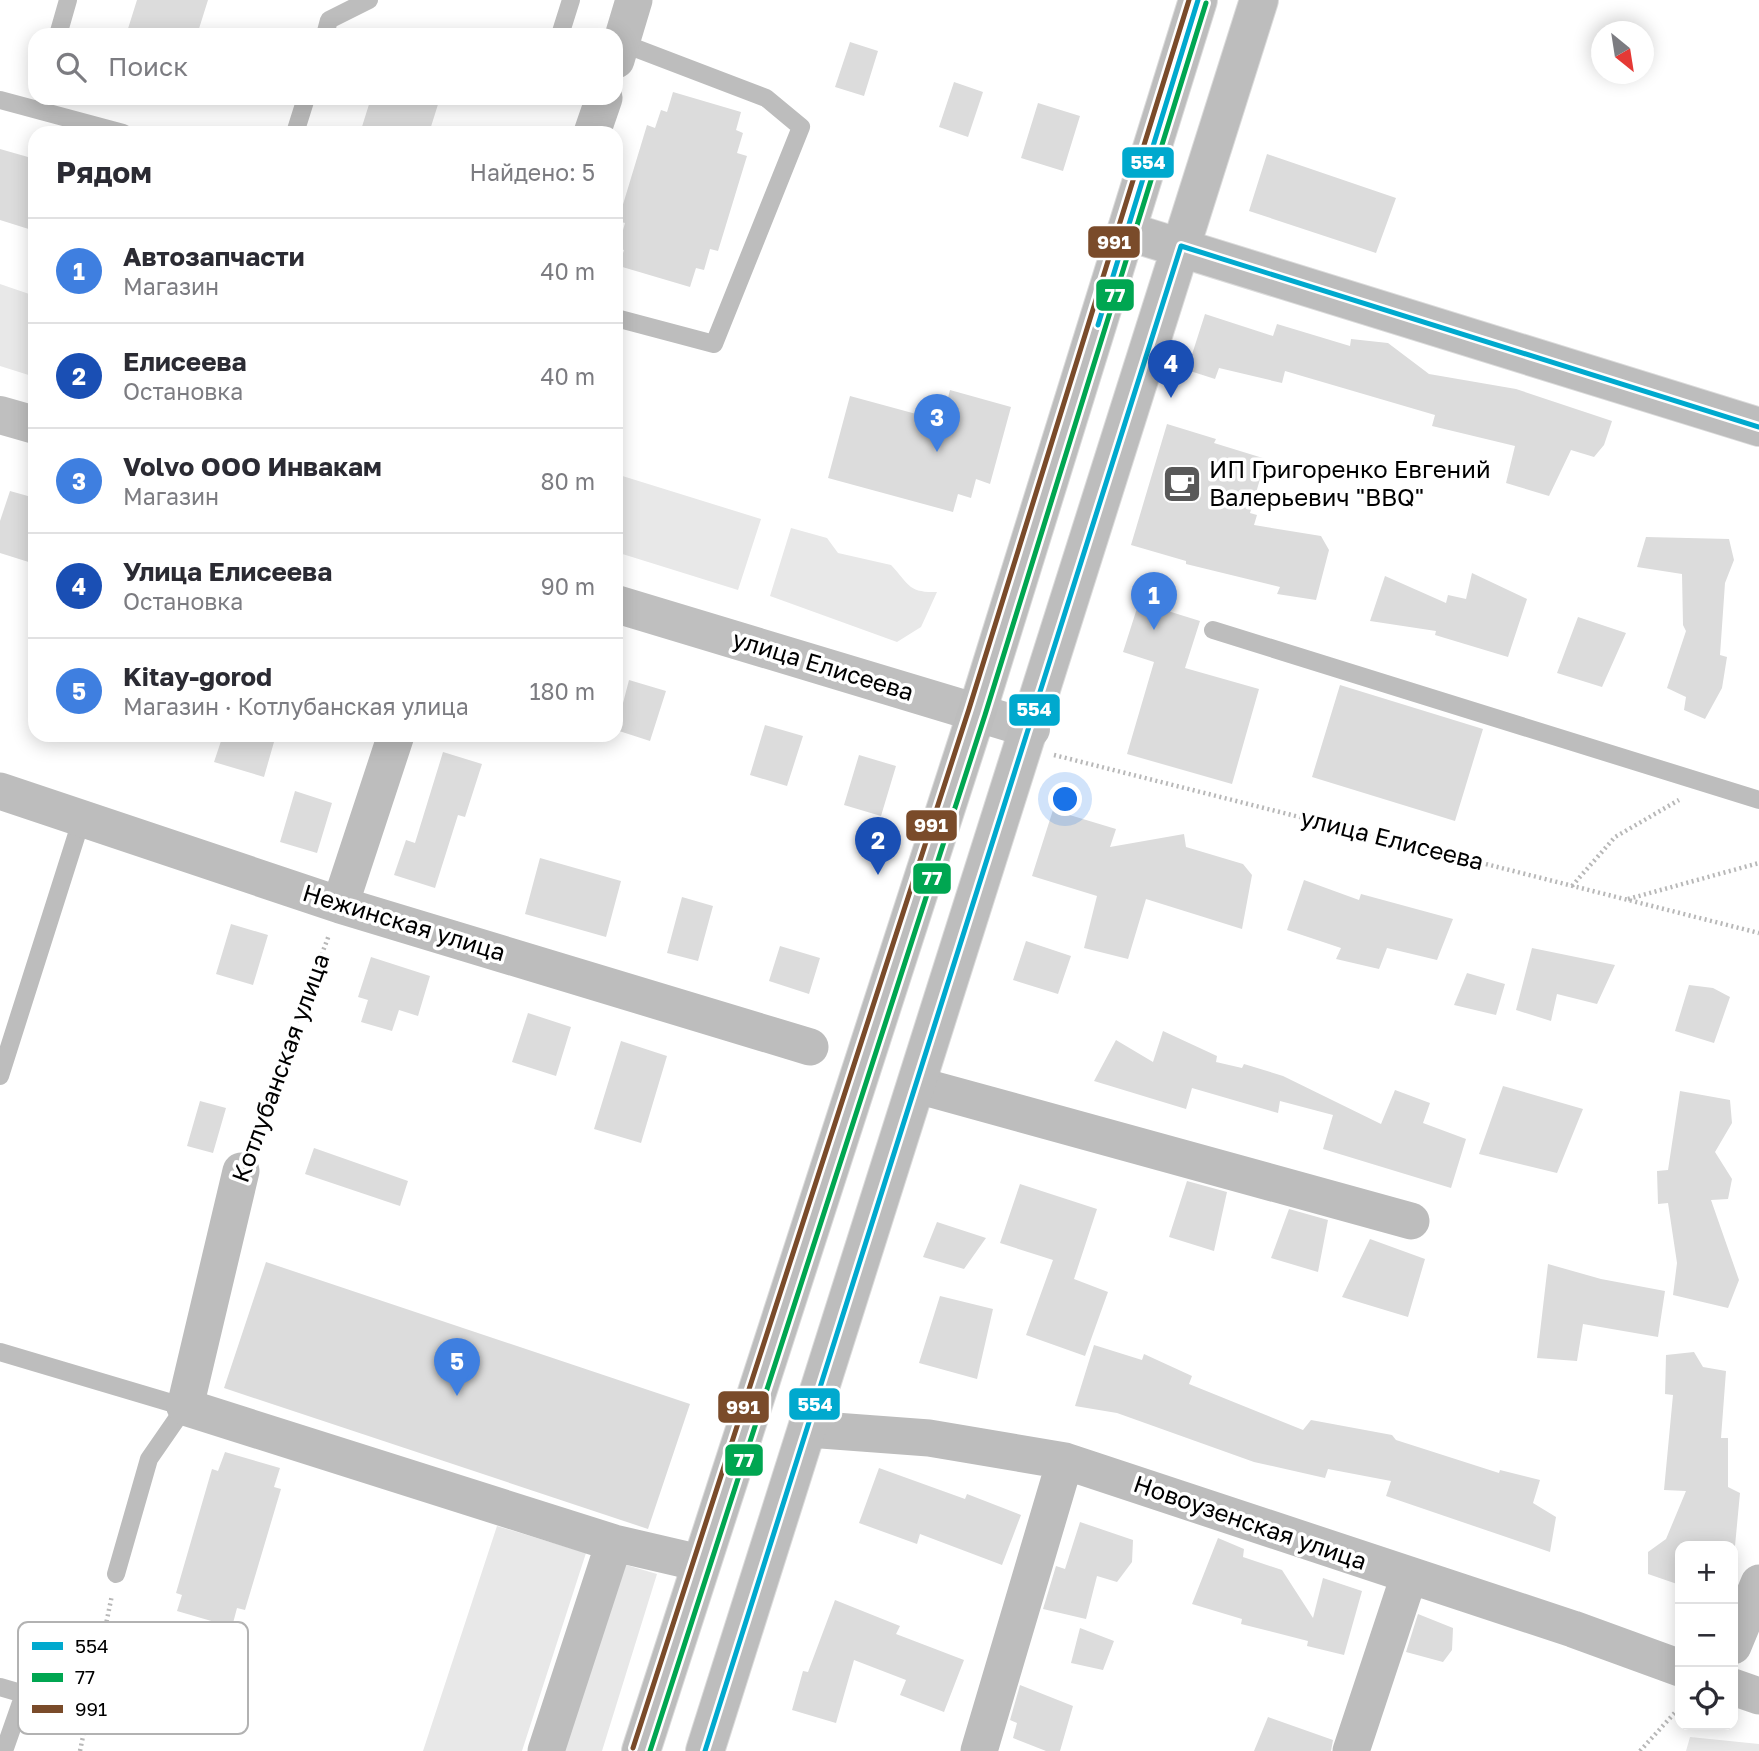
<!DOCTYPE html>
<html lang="ru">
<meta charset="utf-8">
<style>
:root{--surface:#fff;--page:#f7f7f7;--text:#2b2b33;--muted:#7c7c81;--line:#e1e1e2;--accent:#2563eb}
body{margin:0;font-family:"Golos Text",sans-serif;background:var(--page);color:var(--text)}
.controls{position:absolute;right:21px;bottom:21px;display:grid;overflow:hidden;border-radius:14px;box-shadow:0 4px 18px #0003}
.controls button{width:63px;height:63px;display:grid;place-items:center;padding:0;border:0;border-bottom:2px solid var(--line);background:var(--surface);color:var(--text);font:35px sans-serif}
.compass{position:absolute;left:1591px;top:21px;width:63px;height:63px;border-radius:50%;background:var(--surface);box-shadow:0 4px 18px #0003;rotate:150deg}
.you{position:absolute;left:1066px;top:800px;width:24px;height:24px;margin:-18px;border:5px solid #fff;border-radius:50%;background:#1a73e8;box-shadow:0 0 0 10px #1a73e833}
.badge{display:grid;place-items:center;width:46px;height:46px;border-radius:50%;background:var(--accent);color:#fff;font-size:23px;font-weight:700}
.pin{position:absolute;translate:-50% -58px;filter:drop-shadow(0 2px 4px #0008)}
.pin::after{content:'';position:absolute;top:37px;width:24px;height:21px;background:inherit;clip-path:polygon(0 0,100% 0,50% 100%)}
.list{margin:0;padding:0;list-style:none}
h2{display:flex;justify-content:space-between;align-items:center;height:91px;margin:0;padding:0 28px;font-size:30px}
h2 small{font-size:23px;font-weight:400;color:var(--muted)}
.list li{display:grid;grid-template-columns:46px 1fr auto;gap:21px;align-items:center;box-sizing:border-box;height:105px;padding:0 28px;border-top:2px solid var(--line)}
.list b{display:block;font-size:26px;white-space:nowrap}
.list p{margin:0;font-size:23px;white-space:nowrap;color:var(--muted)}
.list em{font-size:23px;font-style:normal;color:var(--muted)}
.icon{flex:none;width:38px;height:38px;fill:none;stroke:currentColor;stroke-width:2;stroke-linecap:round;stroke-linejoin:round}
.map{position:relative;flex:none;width:1759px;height:1751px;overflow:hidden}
.search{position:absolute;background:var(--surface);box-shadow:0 4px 18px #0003;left:28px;top:28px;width:595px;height:77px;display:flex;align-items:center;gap:18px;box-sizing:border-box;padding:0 24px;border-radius:21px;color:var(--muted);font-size:26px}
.panel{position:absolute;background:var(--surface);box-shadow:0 4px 18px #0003;left:28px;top:126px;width:595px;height:616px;border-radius:21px}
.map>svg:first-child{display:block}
</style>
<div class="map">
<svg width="1759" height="1751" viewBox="0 0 1759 1751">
<rect width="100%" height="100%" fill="#fff"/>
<path fill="#e8e8e8" d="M0,284L35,296V377L0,366Z
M616,474L761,519L738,590L616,552Z
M791,528L827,538L838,553L891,565C909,584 908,593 937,592L921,627L897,642L770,596Z
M497,1526L586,1553L522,1751H423Z
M623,1564L657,1574L602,1751H564Z
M1690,1737L1759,1744V1751H1686Z"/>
<path fill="#dcdcdc" d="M137,0H208L197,35H126Z
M850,42L878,51L864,96L835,87Z
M954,82L983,92L968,137L939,127Z
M673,92L741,112L736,130L743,133L737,153L747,156L718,251L710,249L704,270L696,268L690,287L619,266L624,250L618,248L625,223L618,221L647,125L655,128L661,110L667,112Z
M371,98H440L429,133H360Z
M1038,103L1080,116L1063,171L1021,158Z
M0,149L35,159V231L0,220Z
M1267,154L1396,198L1376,253L1249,211Z
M1205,314L1273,336L1277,324L1350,346L1351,339L1388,343L1429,374L1516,389L1612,421L1604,445L1594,457L1571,450L1549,496L1506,483L1515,446L1432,426L1435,415L1285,371L1282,383L1219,368L1215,379L1187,370Z
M950,390L1011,407L990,484L976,479L971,498L958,494L953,512L828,478L850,396L942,421Z
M1167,424L1216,439L1214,443L1266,459L1250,513L1257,515L1254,525L1321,536L1329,550L1316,600L1277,594L1280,587L1186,564V561L1131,545Z
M10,491L35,498V564L0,553V521Z
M1646,537L1729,539L1734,560L1725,583L1720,655L1727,657L1722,688L1705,719L1684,710L1686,697L1667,688L1686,631L1683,625L1682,574L1637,567Z
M1472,573L1527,599L1508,657L1435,635L1436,631L1370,621L1385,576L1446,603L1448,595L1466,599Z
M1139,602L1200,621L1185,668L1259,689L1232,784L1127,754L1154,662L1123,652Z
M1578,617L1626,633L1602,687L1557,673Z
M629,680L666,691L650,741L616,730Z
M1340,685L1483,729L1455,821L1312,777Z
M765,725L803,736L787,786L750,775Z
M223,735H276L264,777L214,762Z
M443,752L482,764L465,817L458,815L435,888L394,875L406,840L415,843Z
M859,755L896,766L881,816L844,805Z
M295,791L332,803L317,853L280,842Z
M1053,810L1116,829L1110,847L1184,834L1186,847L1243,864L1252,875L1242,929L1146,899L1128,959L1084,948L1097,896L1032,876Z
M540,858L621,881L606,937L525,914Z
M1304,880L1359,900L1361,894L1453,919L1437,960L1387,948L1379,969L1336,959L1341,948L1287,930Z
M682,897L713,906L698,961L667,953Z
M231,924L268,935L253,985L216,974Z
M1026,941L1071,956L1058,994L1013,980Z
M780,946L820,958L809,994L769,981Z
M1532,948L1615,965L1597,1004L1557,994L1551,1021L1516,1010Z
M371,957L430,976L418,1016L399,1010L392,1031L361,1022L368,1000L358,997Z
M1467,973L1505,984L1496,1015L1454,1005Z
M1689,985L1713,988L1730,997L1714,1043L1675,1031Z
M528,1013L571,1027L556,1076L512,1062Z
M1163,1031L1217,1056L1216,1062L1242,1068L1244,1064L1283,1076L1381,1124L1395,1090L1430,1103L1423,1123L1466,1139L1451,1188L1323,1149L1333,1115L1280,1101L1278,1113L1192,1088L1186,1109L1094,1081L1116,1040L1153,1062Z
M621,1041L667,1056L641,1143L594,1129Z
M1503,1086L1583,1109L1557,1173L1479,1154Z
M1680,1091L1730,1100L1732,1123L1715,1152L1732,1179L1728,1199L1711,1200L1739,1280L1728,1308L1673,1295L1677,1263L1668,1203L1658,1204L1657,1171L1668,1170Z
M200,1101L226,1108L213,1153L187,1146Z
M314,1148L408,1181L400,1206L305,1174Z
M1187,1181L1227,1192L1214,1251L1169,1237Z
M1020,1184L1097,1209L1074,1279L1108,1292L1085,1356L1026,1335L1053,1260L1000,1243Z
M1289,1209L1328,1220L1318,1272L1271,1258Z
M937,1222L986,1238L964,1269L923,1257Z
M1370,1239L1425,1259L1408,1317L1342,1297Z
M266,1262L690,1404L648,1529L224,1388Z
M1548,1264L1601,1279L1665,1291L1658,1337L1583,1324L1577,1361L1537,1358Z
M940,1296L993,1309L977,1379L919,1363Z
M1094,1345L1142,1360L1144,1354L1192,1376L1189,1384L1303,1430L1311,1420L1392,1435L1396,1440L1499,1473L1500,1470L1540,1480L1533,1503L1556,1517L1550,1552L1386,1496L1391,1481L1328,1469L1325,1478L1254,1462L1117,1413L1075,1406Z
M1694,1352L1703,1367L1726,1371L1721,1438H1728V1487L1740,1493L1735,1546H1680V1585L1648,1574V1552L1666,1539L1686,1491L1664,1490L1673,1395L1665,1394L1666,1355Z
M225,1452L280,1468L274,1487L281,1489L245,1610L237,1608L232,1627L177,1611L182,1595L176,1593L212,1469L218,1471Z
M879,1468L965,1499L967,1494L1021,1515L1002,1565L920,1534L917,1544L859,1523Z
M1080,1522L1133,1540L1132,1562L1117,1582L1097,1576L1086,1619L1043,1609L1056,1566L1065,1569Z
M1218,1538L1244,1549L1243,1557L1282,1570L1313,1618L1323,1578L1362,1591L1344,1655L1307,1646L1308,1641L1241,1624L1242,1619L1192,1604Z
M835,1600L900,1626L896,1634L964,1660L944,1712L900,1695L906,1680L854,1660L836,1723L792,1710L803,1671L808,1672Z
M1418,1614L1453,1628L1452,1650L1443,1662L1406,1652Z
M1080,1628L1114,1641L1103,1670L1071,1663Z
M1020,1685L1073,1706L1060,1751H1046L1013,1738L1017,1723L1010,1720Z
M1268,1717L1333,1740L1331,1751H1254Z"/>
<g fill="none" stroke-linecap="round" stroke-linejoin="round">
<g stroke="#dbdbdb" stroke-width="40">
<path id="highway" d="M1126,231L1759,427
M641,1751L977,712L1198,0
M705,1751L1259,0"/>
</g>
<path stroke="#b8b8b8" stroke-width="4.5" stroke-dasharray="2 3.5" stroke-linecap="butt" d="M1054,755L1759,933
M1572,886L1615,837L1679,800
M1628,899L1759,863
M252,1140L329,935
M80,1751L112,1595
M1640,1751L1680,1707"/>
<path stroke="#bdbdbd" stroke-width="18" d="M58,35L68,0
M325,35L329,20L369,0
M560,35L571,0
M0,100L123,133
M295,133L306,98
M616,318L714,344L801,127L766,98L622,43
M1213,630L1759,800
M0,1076L82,818
M0,1352L185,1407L149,1459L116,1574
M0,1687L24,1694L4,1751"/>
<path stroke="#bdbdbd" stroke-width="37" d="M616,60L634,0
M592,133L604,98
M0,791L340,905L810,1047
M340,905L396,735
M917,1085L1411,1221
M241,1171L185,1407L614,1543L700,1563
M808,1429L929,1438L1065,1461L1573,1629L1680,1668
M1733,1646L1759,1583
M1733,1687L1759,1696
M546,1751L614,1543
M979,1751L1065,1461
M1351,1751L1409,1576"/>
<path stroke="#bfbfbf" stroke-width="38" d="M0,415L35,425
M616,604L1031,729"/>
<use href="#highway" stroke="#bdbdbd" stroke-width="38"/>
<g stroke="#fff" stroke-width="10">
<path id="bus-1" d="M1098,325L1198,0
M705,1751L1181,246L1759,427"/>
</g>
<g stroke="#fff" stroke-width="10">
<path id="bus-2" d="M650,1751L985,715L1206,3"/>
</g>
<g stroke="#fff" stroke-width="10">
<path id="bus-3" d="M633,1748L969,709L1189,0"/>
</g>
<use href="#bus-1" stroke="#00a9ce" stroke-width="5"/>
<use href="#bus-2" stroke="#00a651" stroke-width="5"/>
<use href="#bus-3" stroke="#7a4b2a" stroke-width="5"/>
</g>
<defs>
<g id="cafe-square" transform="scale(2.0125)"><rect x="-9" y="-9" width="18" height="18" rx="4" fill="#595959" stroke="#fff"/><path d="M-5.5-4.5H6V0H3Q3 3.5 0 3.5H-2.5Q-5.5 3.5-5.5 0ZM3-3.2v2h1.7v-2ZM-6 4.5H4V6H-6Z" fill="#fff"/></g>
</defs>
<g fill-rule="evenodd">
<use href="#cafe-square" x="1182" y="484"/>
</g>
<g text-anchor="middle" stroke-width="7" stroke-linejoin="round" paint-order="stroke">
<g font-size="24" fill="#000" stroke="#fff" text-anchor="start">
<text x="1209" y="478">ИП Григоренко Евгений<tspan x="1209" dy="28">Валерьевич "BBQ"</tspan></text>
</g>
<g font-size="24" fill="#000" stroke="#fff">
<text transform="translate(823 666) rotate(17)" y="8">улица Елисеева</text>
<text transform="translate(1392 840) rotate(14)" y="8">улица Елисеева</text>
<text transform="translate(404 923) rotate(17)" y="8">Нежинская улица</text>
<text transform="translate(281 1068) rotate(-70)" y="8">Котлубанская улица</text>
<text transform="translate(1250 1523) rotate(19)" y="8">Новоузенская улица</text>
</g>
</g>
<rect x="18" y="1622" width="230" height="112" rx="10" fill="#fff" stroke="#b2b2b2" stroke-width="2"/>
<rect x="32" y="1642" width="31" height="8" fill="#00a9ce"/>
<rect x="32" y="1673" width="31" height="9" fill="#00a651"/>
<rect x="32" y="1705" width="31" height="8" fill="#7a4b2a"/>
<g font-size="19" fill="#000">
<text x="75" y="1653">554</text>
<text x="75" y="1684">77</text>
<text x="75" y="1716">991</text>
</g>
<g stroke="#fff" stroke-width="2.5">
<rect x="1121" y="146" width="54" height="33" rx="7" fill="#00a9ce"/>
<rect x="1087" y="225" width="54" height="34" rx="7" fill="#7a4b2a"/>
<rect x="1095" y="278" width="40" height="34" rx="7" fill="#00a651"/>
<rect x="1008" y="693" width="53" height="34" rx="7" fill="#00a9ce"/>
<rect x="905" y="809" width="53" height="33" rx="7" fill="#7a4b2a"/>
<rect x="912" y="862" width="40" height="33" rx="7" fill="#00a651"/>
<rect x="788" y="1387" width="53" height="34" rx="7" fill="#00a9ce"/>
<rect x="717" y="1390" width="53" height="34" rx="7" fill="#7a4b2a"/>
<rect x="724" y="1443" width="40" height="34" rx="7" fill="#00a651"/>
</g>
<g font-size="19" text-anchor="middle" font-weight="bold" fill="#fff">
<text x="1148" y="169">554</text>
<text x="1114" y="249">991</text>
<text x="1115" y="302">77</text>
<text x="1034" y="716">554</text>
<text x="931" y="832">991</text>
<text x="932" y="885">77</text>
<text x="815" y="1411">554</text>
<text x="743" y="1414">991</text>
<text x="744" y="1467">77</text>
</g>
</svg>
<div class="controls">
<button>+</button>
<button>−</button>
<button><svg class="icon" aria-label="locate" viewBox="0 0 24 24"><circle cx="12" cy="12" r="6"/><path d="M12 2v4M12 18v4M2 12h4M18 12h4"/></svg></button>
</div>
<svg class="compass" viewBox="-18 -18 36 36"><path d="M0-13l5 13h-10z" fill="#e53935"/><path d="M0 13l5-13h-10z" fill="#7c7c81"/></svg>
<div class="you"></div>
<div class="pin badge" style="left:1154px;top:630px;background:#3f7fe0">1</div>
<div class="pin badge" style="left:878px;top:875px;background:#1a4fb4">2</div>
<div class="pin badge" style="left:937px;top:452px;background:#3f7fe0">3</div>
<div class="pin badge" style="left:1171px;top:398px;background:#1a4fb4">4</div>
<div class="pin badge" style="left:457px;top:1396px;background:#3f7fe0">5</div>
<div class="search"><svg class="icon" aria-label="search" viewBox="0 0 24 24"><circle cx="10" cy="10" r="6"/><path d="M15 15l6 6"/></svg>Поиск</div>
<section class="panel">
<h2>Рядом<small>Найдено: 5</small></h2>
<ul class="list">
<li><span class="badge" style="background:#3f7fe0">1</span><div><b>Автозапчасти</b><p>Магазин</p></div><em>40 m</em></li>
<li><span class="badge" style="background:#1a4fb4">2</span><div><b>Елисеева</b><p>Остановка</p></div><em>40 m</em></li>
<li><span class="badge" style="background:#3f7fe0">3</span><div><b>Volvo ООО Инвакам</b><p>Магазин</p></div><em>80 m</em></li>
<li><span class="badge" style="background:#1a4fb4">4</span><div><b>Улица Елисеева</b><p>Остановка</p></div><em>90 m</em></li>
<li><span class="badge" style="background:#3f7fe0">5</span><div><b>Kitay-gorod</b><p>Магазин · Котлубанская улица</p></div><em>180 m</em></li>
</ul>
</section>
</div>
